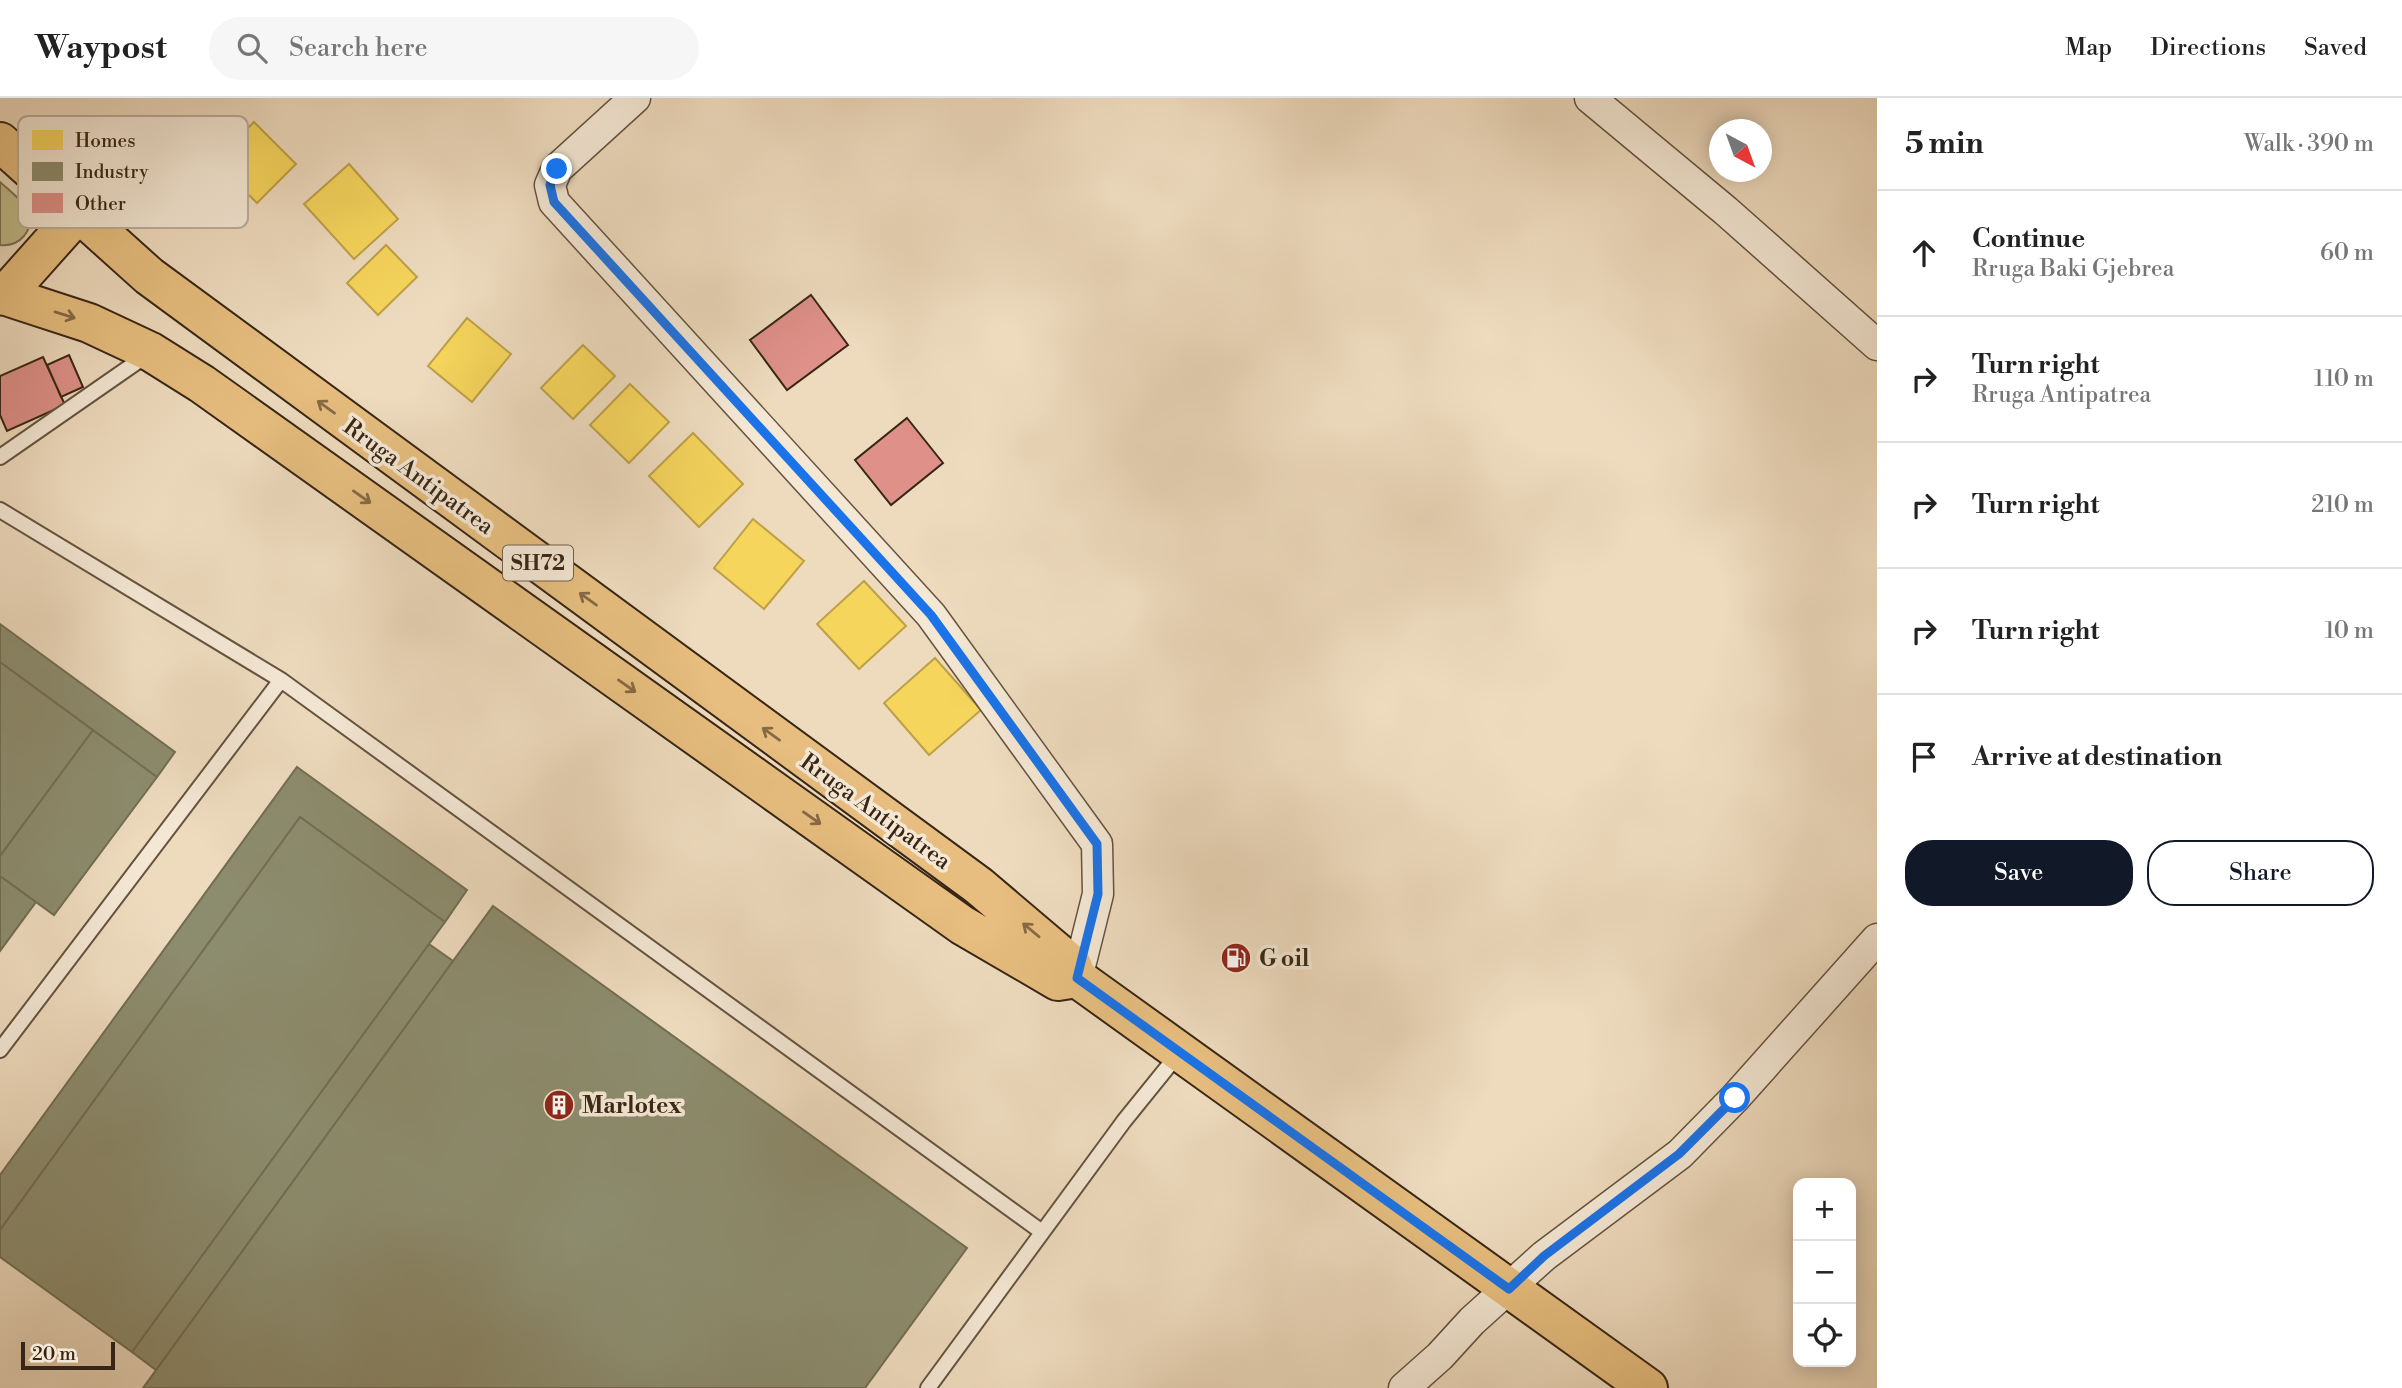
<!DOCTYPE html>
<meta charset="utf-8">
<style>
:root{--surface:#fff;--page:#f6f6f6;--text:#222;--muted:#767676;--line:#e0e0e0;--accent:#111827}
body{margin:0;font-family:"Libre Bodoni",serif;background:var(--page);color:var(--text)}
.controls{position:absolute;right:21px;bottom:21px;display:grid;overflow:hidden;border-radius:14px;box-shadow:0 4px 18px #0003}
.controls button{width:63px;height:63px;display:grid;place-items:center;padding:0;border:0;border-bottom:2px solid var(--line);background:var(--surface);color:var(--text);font:35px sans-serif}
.compass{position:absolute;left:1709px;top:21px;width:63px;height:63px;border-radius:50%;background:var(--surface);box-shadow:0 4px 18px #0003;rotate:139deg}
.scale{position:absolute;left:21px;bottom:18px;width:94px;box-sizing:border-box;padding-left:7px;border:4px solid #372615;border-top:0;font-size:19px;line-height:24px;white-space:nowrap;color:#372615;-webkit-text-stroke:5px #f4e8d5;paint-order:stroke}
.stop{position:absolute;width:21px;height:21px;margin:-16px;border:5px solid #1a73e8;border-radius:50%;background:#fff}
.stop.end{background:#1a73e8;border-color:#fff;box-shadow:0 2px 7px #0008}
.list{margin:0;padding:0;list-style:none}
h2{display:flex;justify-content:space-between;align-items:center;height:91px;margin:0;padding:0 28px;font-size:30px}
h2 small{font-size:23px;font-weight:400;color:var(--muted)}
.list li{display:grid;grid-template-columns:46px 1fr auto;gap:21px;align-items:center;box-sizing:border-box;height:126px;padding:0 28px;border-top:2px solid var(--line)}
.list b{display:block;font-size:26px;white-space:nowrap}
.list p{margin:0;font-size:23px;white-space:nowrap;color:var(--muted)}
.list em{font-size:23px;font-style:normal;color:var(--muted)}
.actions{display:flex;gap:14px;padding:21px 28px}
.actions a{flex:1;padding:16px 0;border:2px solid var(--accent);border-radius:28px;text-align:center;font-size:24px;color:var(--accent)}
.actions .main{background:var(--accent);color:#fff}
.icon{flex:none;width:38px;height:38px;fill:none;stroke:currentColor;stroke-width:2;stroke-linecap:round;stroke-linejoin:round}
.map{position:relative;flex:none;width:1877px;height:1290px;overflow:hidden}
header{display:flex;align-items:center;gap:42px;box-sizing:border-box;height:98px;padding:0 35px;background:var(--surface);border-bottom:2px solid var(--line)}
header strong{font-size:33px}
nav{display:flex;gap:38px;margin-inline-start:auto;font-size:24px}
.search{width:490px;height:63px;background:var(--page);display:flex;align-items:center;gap:18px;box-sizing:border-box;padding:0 24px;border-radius:38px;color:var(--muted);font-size:26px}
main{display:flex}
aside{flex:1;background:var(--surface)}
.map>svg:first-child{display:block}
</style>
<header>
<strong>Waypost</strong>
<div class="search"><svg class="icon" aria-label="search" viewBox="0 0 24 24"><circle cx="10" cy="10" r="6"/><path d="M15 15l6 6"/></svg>Search here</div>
<nav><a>Map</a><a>Directions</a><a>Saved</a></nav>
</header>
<main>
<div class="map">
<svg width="1877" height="1290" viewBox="0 0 1877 1290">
<rect width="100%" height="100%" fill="#eedbbe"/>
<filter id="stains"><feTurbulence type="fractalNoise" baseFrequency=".00286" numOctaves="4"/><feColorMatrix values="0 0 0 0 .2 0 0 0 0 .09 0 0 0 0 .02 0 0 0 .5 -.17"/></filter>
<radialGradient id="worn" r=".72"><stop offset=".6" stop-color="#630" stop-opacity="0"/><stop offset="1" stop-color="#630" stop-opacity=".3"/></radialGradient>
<path fill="#c1bd8c" stroke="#7c7250" stroke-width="2" d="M0,84C15,98 42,115 24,138C18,145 10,148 0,147Z"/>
<path fill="#f6d55c" stroke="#bda047" stroke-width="2" d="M254,24L296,66L257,105L215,63Z
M349,66L398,121L354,161L304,106Z
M386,147L417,179L378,217L347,185Z
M467,220L511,256L472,304L428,268Z
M583,247L615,278L573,321L541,290Z
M630,286L669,324L629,365L590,327Z
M693,335L743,386L699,429L649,378Z
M753,421L804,463L764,511L714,470Z
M864,483L906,528L859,571L817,526Z
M935,560L981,612L929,657L884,605Z"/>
<path fill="#8c8c6e" stroke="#726d53" stroke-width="2" d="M0,526L175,654L157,679L0,564Z
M0,564L93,632L0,758Z
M93,632L157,679L54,817L0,778V758Z
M297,669L467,792L445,824L300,719L0,1132V1077Z
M300,719L445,824L132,1254L0,1159V1132Z
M0,778L36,804L0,853Z
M493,808L967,1150L865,1290H143Z
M429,846L453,863L156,1272L132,1254Z"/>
<path fill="#de9089" stroke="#372615" stroke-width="2" d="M811,197L848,247L787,292L750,242Z
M69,257L83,289L61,299L47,267Z
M43,259L65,307L7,333L0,317V278Z
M907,320L943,365L891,407L855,362Z"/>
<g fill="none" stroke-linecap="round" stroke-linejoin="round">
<g stroke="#65533f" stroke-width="18">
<path id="service" d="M0,359L147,257
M0,412L281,582L1042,1134
M0,952L281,582
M928,1290L1124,1023L1179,955"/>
</g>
<g stroke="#65533f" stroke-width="33">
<path id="minor" d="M635,0L557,71L550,87L554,104L931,517L1097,746L1098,796L1077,880
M1590,0L1726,113L1877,247
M1404,1290L1440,1258L1472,1223L1544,1158L1680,1056L1735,1000L1877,841"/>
</g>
<g stroke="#372615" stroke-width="42">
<path id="primary" d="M0,44L149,178L979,788L1072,867L1077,880L1648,1290
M0,196L89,225L151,254L202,286L962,827L1058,883L1077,880
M4,198L79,114"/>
</g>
<use href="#service" stroke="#f4e8d5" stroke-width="14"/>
<use href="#minor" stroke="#f4e8d5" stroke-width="30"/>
<use href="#primary" stroke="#e7be7f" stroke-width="38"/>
</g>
<defs><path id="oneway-shaft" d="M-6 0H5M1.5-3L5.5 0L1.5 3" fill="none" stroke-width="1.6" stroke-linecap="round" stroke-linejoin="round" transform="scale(1.75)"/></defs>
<g stroke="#866a45">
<use href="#oneway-shaft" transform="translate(65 217) rotate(17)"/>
<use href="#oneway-shaft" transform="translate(326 309) rotate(-144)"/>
<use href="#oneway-shaft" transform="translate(362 399) rotate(35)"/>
<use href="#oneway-shaft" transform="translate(588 501) rotate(-144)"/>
<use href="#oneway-shaft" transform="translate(627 588) rotate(35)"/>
<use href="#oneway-shaft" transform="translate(771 636) rotate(-144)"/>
<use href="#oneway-shaft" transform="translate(812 720) rotate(35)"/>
<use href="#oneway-shaft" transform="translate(1031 832) rotate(-140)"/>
</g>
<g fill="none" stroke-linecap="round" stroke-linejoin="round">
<path stroke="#1a73e8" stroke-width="9" d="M557,71L550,87L554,104L931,517L1097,746L1098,796L1077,880L1509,1191L1544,1158L1679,1056L1735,1000"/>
</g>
<defs>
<g id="fuel-disc" transform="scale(1.575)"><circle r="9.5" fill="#8f2418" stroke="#f4e8d5"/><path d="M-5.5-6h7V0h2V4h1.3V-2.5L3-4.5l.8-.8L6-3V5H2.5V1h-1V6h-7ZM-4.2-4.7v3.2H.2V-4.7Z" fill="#fff"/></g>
<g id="building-disc" transform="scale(1.575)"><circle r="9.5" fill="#8f2418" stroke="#f4e8d5"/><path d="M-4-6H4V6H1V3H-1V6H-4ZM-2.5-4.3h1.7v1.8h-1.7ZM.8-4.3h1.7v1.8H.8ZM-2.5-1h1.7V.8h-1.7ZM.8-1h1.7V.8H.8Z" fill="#fff"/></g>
</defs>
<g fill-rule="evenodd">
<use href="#fuel-disc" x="1236" y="860"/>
<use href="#building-disc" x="559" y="1007"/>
</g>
<g text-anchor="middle" stroke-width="7" stroke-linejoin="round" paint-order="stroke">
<rect fill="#f4e8d5" stroke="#70604f" stroke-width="2" x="503" y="447.5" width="70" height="35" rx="5"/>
<g font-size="21" font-weight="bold" fill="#372615">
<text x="538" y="472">SH72</text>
</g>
<g font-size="23" fill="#372615" stroke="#f4e8d5">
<text transform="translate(419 378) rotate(36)" y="8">Rruga Antipatrea</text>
<text transform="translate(876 713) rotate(36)" y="8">Rruga Antipatrea</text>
</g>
<g font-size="23" font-weight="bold" fill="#372615" stroke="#f4e8d5" text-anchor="start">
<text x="1259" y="868">G oil</text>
<text x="582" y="1015">Marlotex</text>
</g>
</g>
<rect x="18" y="18" width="230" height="112" rx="10" fill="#f4e8d5" stroke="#bbae9b" stroke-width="2"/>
<rect x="32" y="32" width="31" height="20" fill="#f6d55c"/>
<rect x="32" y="64" width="31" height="19" fill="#8c8c6e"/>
<rect x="32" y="95" width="31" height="20" fill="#de9089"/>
<g font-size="19" fill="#372615">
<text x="75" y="49">Homes</text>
<text x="75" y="80">Industry</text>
<text x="75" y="112">Other</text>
</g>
<rect width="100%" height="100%" filter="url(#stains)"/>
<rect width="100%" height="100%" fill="url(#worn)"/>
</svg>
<div class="controls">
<button>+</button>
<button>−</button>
<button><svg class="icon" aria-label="locate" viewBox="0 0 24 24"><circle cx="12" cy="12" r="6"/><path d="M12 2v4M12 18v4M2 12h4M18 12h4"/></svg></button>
</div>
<svg class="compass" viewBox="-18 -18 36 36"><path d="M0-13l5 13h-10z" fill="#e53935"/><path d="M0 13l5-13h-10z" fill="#767676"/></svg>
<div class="scale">20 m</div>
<div class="stop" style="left:1735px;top:1000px"></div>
<div class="stop end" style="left:557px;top:71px"></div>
</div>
<aside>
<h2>5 min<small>Walk · 390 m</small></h2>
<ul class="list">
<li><svg class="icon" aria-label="ahead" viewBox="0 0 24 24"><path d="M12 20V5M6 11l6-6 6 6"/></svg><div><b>Continue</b><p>Rruga Baki Gjebrea</p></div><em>60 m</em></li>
<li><svg class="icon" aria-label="right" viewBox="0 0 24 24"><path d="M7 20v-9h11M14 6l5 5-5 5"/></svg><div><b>Turn right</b><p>Rruga Antipatrea</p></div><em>110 m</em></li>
<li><svg class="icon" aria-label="right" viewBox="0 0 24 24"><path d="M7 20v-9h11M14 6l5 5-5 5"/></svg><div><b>Turn right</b></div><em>210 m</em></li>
<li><svg class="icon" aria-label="right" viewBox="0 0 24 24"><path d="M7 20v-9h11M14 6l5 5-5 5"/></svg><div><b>Turn right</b></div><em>10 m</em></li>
<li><svg class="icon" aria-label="arrive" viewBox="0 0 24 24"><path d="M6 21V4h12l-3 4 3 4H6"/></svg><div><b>Arrive at destination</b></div></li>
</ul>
<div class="actions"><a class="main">Save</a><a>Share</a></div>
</aside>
</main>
